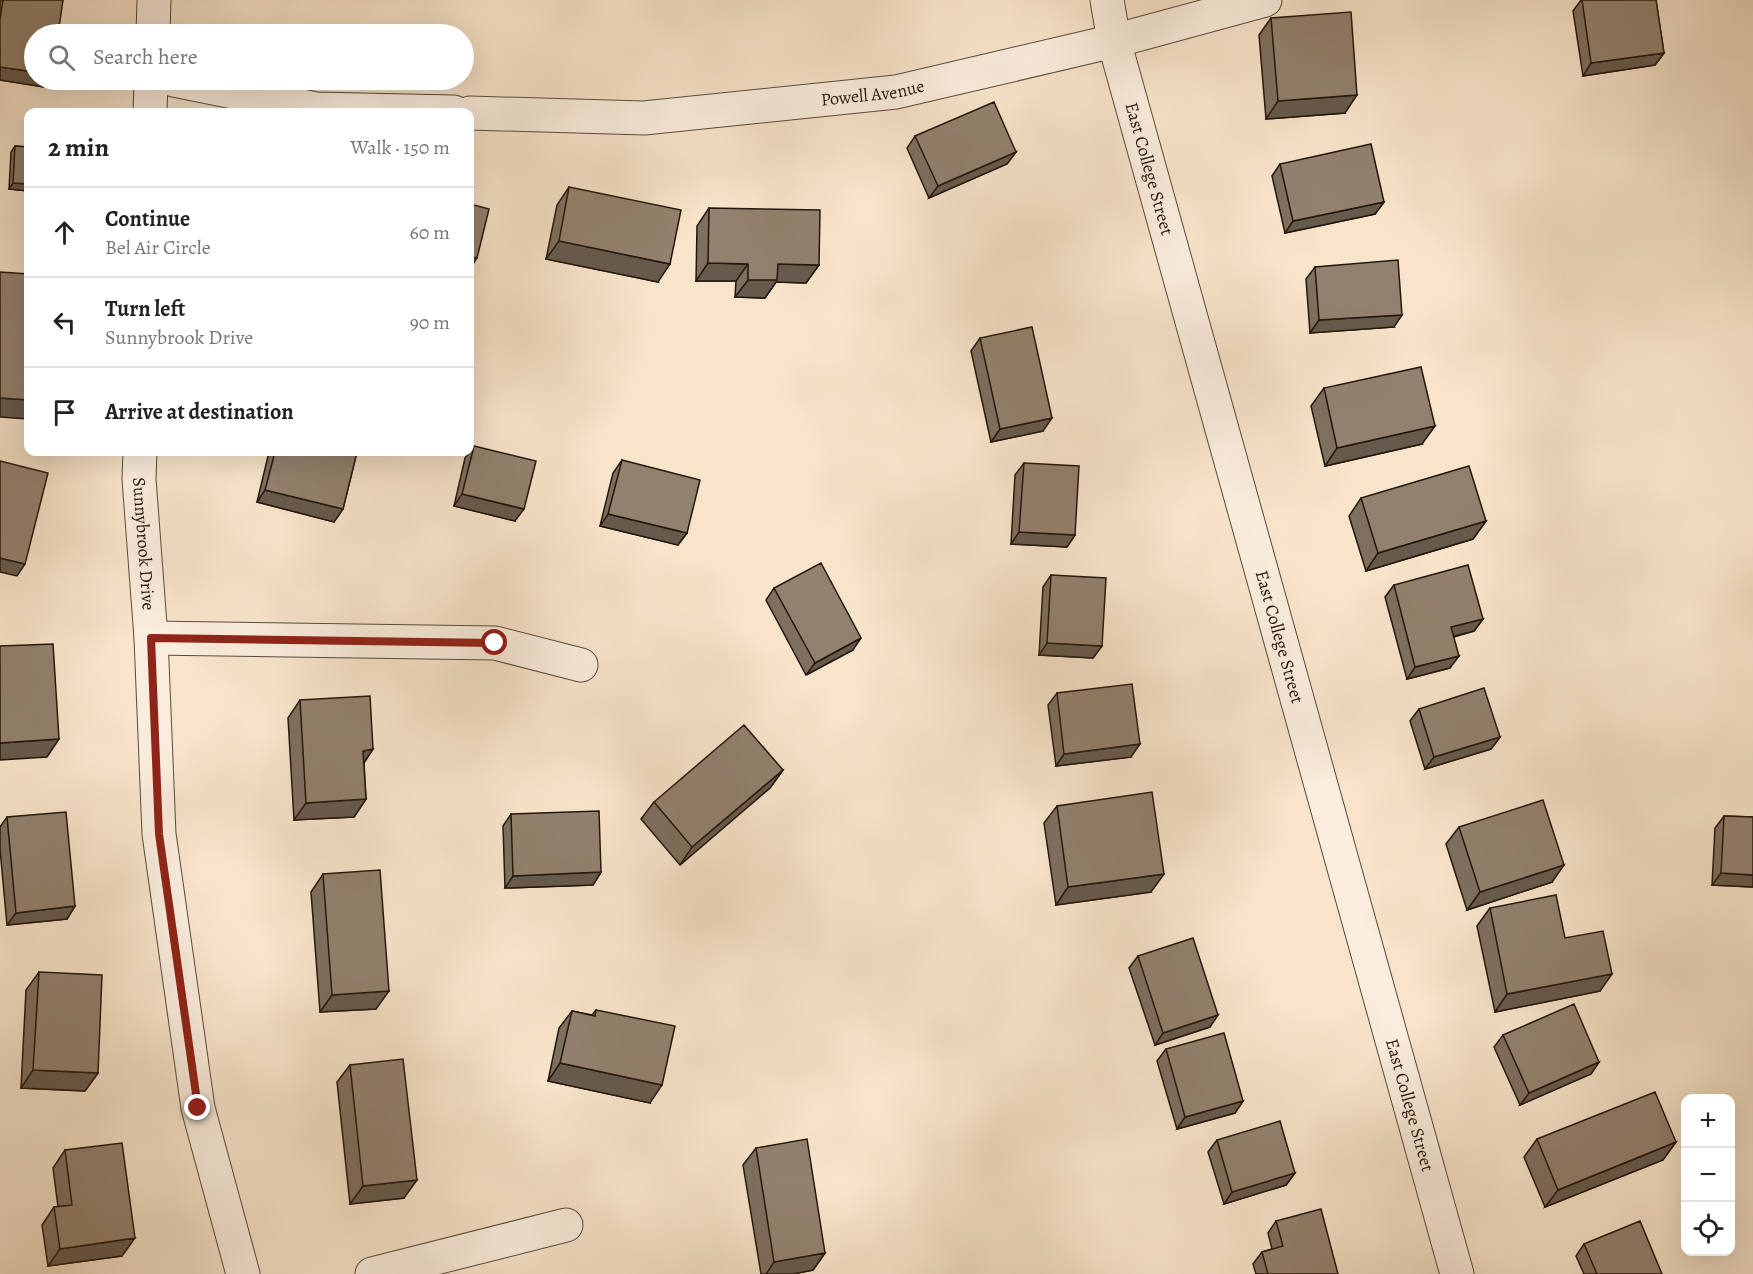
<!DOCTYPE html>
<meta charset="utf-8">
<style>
:root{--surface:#fff;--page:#f2f2f2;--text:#222;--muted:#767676;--line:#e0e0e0}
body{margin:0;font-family:Alegreya,serif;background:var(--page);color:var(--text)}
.controls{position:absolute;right:18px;bottom:18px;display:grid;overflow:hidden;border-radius:12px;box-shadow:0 6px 24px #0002}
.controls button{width:54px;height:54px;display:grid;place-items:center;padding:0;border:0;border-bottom:2px solid var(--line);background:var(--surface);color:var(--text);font:30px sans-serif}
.stop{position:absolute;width:18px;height:18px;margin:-14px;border:4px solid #8f2418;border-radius:50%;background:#fff}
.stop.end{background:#8f2418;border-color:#fff;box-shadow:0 2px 6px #0008}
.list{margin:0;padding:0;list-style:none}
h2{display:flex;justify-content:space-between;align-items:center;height:78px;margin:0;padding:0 24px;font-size:26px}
h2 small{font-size:20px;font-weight:400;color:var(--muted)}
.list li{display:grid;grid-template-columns:39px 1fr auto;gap:18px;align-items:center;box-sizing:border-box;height:90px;padding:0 24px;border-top:2px solid var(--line)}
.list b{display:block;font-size:22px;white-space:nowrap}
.list p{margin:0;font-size:20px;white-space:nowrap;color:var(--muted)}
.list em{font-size:20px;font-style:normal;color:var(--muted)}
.icon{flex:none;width:33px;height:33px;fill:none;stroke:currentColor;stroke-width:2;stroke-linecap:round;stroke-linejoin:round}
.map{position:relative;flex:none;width:1753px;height:1274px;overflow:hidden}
.search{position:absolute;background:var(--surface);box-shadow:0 6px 24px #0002;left:24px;top:24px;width:450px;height:66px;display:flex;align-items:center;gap:15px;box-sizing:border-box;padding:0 21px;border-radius:33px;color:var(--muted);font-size:22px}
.panel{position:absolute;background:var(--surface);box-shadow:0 6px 24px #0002;left:24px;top:108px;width:450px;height:348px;border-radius:12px}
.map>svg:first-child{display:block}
</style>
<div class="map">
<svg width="1753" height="1274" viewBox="0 0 1753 1274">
<rect width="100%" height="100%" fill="#f7e4ca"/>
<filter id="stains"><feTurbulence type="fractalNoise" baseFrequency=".00333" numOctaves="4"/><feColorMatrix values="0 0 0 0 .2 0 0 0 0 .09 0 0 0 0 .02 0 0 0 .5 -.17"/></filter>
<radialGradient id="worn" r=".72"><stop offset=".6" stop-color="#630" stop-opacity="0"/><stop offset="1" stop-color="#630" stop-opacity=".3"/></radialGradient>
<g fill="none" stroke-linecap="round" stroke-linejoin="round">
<g stroke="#594a3b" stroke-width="35">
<g id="street">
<path id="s1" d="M1107,0L1114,41L1457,1274"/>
<path d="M153,34L154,0"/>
<path d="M174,80L316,109L454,112"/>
<path d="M150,112L151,80"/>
<path id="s2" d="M470,113L644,118L896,92L1114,41L1265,0"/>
<path id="s3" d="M140,452L139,479L151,638L159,834L198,1108L243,1274"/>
<path d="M151,638L495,643L581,665"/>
<path d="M372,1274L566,1225"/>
</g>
</g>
<use href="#street" stroke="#faeddd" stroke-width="33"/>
</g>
<path fill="#7e6f5f" stroke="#24160b" stroke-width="1.5" d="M0,0H63L34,80H49L44,87L0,80Z
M1581,0H1656L1664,53L1655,65L1583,76L1573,11Z
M1271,18L1345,113L1266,119L1259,35Z
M915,136L1016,152L1007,164L929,198L907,148Z
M15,146L28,147V191L9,189L11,152Z
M1280,164L1384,202L1375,214L1285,233L1272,176Z
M569,187L658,282L546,259L557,205Z
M709,208L819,265L806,283L776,282L765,298L735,297L736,281H696L697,226Z
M1315,267L1394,327L1310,333L1306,279Z
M980,338L1043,431L991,442L971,351Z
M1324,388L1422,444L1325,466L1311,406Z
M474,446L515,521L454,506L465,458Z
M269,452H357L343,509L334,522L257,502Z
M622,460L687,533L678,545L600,526L613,473Z
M1024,463L1075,535L1067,547L1011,544L1015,475Z
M1361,498L1486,521L1473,539L1366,571L1349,516Z
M1051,575L1102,646L1093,658L1039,655L1043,587Z
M1394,585L1483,619L1474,631L1454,637L1450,668L1407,679L1385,597Z
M774,588L853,650L806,675L766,600Z
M1057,693L1131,757L1056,766L1048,705Z
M300,700L373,749L364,763L366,799L354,817L294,820L288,718Z
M1419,709L1500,737L1491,749L1425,769L1410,721Z
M783,770L770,788L680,865L641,819L654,802Z
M1057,806L1151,892L1056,905L1044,823Z
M511,814L601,872L593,885L505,888L503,826Z
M1724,816L1753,817V887L1712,885L1715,828Z
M7,817L75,906L67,919L7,925L0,849V827Z
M1459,827L1552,882L1467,910L1446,844Z
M323,874L376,1009L320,1012L311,892Z
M1490,908L1565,938L1600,991L1495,1012L1477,926Z
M1138,956L1210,1027L1155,1045L1129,968Z
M39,972L98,1073L85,1091L21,1088L26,990Z
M596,1010L650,1103L548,1081L559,1028L572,1011L592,1015Z
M1503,1035L1599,1062L1591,1074L1520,1105L1494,1047Z
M1166,1049L1243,1101L1235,1113L1177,1129L1157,1061Z
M350,1065L404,1198L350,1204L337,1082Z
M1537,1139L1676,1142L1663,1160L1545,1207L1524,1157Z
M1217,1140L1295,1173L1286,1185L1224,1204L1208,1152Z
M756,1148L825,1253L813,1270L793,1274H761L743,1165Z
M65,1150L122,1256L48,1266L42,1225L54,1207H58L53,1168Z
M1276,1221L1338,1274H1256L1253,1264L1262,1252L1272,1249L1268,1233Z
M1584,1244L1662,1274H1584L1576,1256Z"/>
<path fill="#665a4d" stroke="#24160b" stroke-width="1.5" d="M1664,53L1655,65L1583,76L1591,63Z
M0,67L34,72V80H49L44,87L0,80Z
M1357,95L1345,113L1266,119L1278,101Z
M1016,152L1007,164L929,198L938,186Z
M13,183L28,184V191L9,189Z
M1384,202L1375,214L1285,233L1293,221Z
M559,241L670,264L658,282L546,259Z
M470,256L477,258L470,269Z
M708,263L748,264L736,281H696Z
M778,264L819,265L806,283L776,282L765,298L735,297L748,280Z
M1402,315L1394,327L1310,333L1319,320Z
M0,398L28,400V419L0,417Z
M1052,418L1043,431L991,442L1000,429Z
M1435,426L1422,444L1325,466L1337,448Z
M265,490L343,509L334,522L257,502Z
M462,494L524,509L515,521L454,506Z
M608,514L687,533L678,545L600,526Z
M1486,521L1473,539L1366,571L1378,553Z
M1019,532L1075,535L1067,547L1011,544Z
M0,558L25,564L17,576L0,572Z
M1483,619L1474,631L1443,639L1451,627Z
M861,638L853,650L806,675L815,663Z
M1047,643L1102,646L1093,658L1039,655Z
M1459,656L1450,668L1407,679L1415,667Z
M1500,737L1491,749L1425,769L1434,757Z
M59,739L47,757L0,760V743Z
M1140,744L1131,757L1056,766L1064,754Z
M373,749L361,767L363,751Z
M783,770L770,788L680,865L692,847Z
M366,799L354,817L294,820L306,803Z
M1564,865L1552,882L1467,910L1480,892Z
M601,872L593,885L505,888L513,876Z
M1721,873L1753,875V887L1712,885Z
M1164,874L1151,892L1056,905L1068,887Z
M75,906L67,919L7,925L16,913Z
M1612,974L1600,991L1495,1012L1507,994Z
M389,991L376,1009L320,1012L332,995Z
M1218,1015L1210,1027L1155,1045L1163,1033Z
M1599,1062L1591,1074L1520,1105L1529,1093Z
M560,1063L662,1085L650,1103L548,1081Z
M33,1070L98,1073L85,1091L21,1088Z
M1243,1101L1235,1113L1177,1129L1185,1117Z
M1676,1142L1663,1160L1545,1207L1558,1190Z
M1295,1173L1286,1185L1224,1204L1232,1192Z
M417,1180L404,1198L350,1204L363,1186Z
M135,1238L122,1256L48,1266L60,1249Z
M825,1253L813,1270L793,1274H766L774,1262Z"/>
<path fill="#92816e" stroke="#24160b" stroke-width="1.5" d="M3,0H63L58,34H34V72L0,67V19Z
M1582,0H1656L1664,53L1591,63Z
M1351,12L1357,95L1278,101L1271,18Z
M994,102L1016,152L938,186L915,136Z
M1371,144L1384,202L1293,221L1280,164Z
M15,146L28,147V184L13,183Z
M569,187L681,210L670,264L559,241Z
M470,204L489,209L477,258L470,256Z
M709,208L820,210L819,265L778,264L777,280H748V264L708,263Z
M1398,260L1402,315L1319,320L1315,267Z
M0,272L28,274V400L0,398Z
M1032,327L1052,418L1000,429L980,338Z
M1421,367L1435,426L1337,448L1324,388Z
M474,446L536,461L524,509L462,494Z
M275,452H357L343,509L265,490Z
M622,460L700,480L687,533L608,514Z
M0,461L48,473L25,564L0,558Z
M1024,463L1079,466L1075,535L1019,532Z
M1469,466L1486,521L1378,553L1361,498Z
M821,563L861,638L815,663L774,588Z
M1468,565L1483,619L1451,627L1459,656L1415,667L1394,585Z
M1051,575L1106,578L1102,646L1047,643Z
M53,644L59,739L0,743V646Z
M1132,684L1140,744L1064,754L1057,693Z
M1484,688L1500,737L1434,757L1419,709Z
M370,696L373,749L363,751L366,799L306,803L300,700Z
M744,725L783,770L692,847L654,802Z
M1152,792L1164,874L1068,887L1057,806Z
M1543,800L1564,865L1480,892L1459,827Z
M599,811L601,872L513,876L511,814Z
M66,812L75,906L16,913L7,817Z
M1724,816L1753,817V875L1721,873Z
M380,870L389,991L332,995L323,874Z
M1556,895L1565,938L1603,931L1612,974L1507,994L1490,908Z
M1193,938L1218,1015L1163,1033L1138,956Z
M39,972L102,975L98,1073L33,1070Z
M1574,1004L1599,1062L1529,1093L1503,1035Z
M596,1010L675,1026L662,1085L560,1063L572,1011L595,1016Z
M1224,1033L1243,1101L1185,1117L1166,1049Z
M403,1059L417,1180L363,1186L350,1065Z
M1655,1092L1676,1142L1558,1190L1537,1139Z
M1280,1121L1295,1173L1232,1192L1217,1140Z
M807,1139L825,1253L774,1262L756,1148Z
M122,1143L135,1238L60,1249L54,1207L72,1205L65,1150Z
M1321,1209L1338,1274H1268L1262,1252L1283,1246L1276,1221Z
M1640,1221L1662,1274H1597L1584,1244Z"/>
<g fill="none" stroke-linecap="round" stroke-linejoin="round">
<path stroke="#8f2418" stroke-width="8" d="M198,1108L159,834L151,638L495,643"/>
</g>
<g text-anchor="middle" stroke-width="4.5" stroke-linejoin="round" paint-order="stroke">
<g font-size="18" fill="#24160b" stroke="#faeddd">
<text dy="6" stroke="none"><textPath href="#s2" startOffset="404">Powell Avenue</textPath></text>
<text dy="6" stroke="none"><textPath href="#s1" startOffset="174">East College Street</textPath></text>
<text dy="6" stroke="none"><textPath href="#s3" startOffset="92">Sunnybrook Drive</textPath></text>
<text dy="6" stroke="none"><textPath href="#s1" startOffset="660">East College Street</textPath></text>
<text dy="6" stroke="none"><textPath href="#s1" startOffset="1146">East College Street</textPath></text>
</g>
</g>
<rect width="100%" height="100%" filter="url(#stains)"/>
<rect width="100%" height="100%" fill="url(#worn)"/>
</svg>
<div class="controls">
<button>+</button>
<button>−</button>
<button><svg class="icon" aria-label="locate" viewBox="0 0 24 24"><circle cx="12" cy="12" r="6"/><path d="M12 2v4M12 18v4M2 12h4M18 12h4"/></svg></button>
</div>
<div class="stop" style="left:495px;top:643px"></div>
<div class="stop end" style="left:198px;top:1108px"></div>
<div class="search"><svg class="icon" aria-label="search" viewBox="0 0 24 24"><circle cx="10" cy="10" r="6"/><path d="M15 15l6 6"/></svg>Search here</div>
<section class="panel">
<h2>2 min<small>Walk · 150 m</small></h2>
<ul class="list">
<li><svg class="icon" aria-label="ahead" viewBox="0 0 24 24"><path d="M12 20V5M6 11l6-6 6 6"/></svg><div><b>Continue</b><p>Bel Air Circle</p></div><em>60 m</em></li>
<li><svg class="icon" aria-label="left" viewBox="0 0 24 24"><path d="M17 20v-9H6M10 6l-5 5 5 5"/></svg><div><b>Turn left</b><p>Sunnybrook Drive</p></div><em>90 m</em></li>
<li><svg class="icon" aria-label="arrive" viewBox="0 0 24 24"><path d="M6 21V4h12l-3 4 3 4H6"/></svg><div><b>Arrive at destination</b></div></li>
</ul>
</section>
</div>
